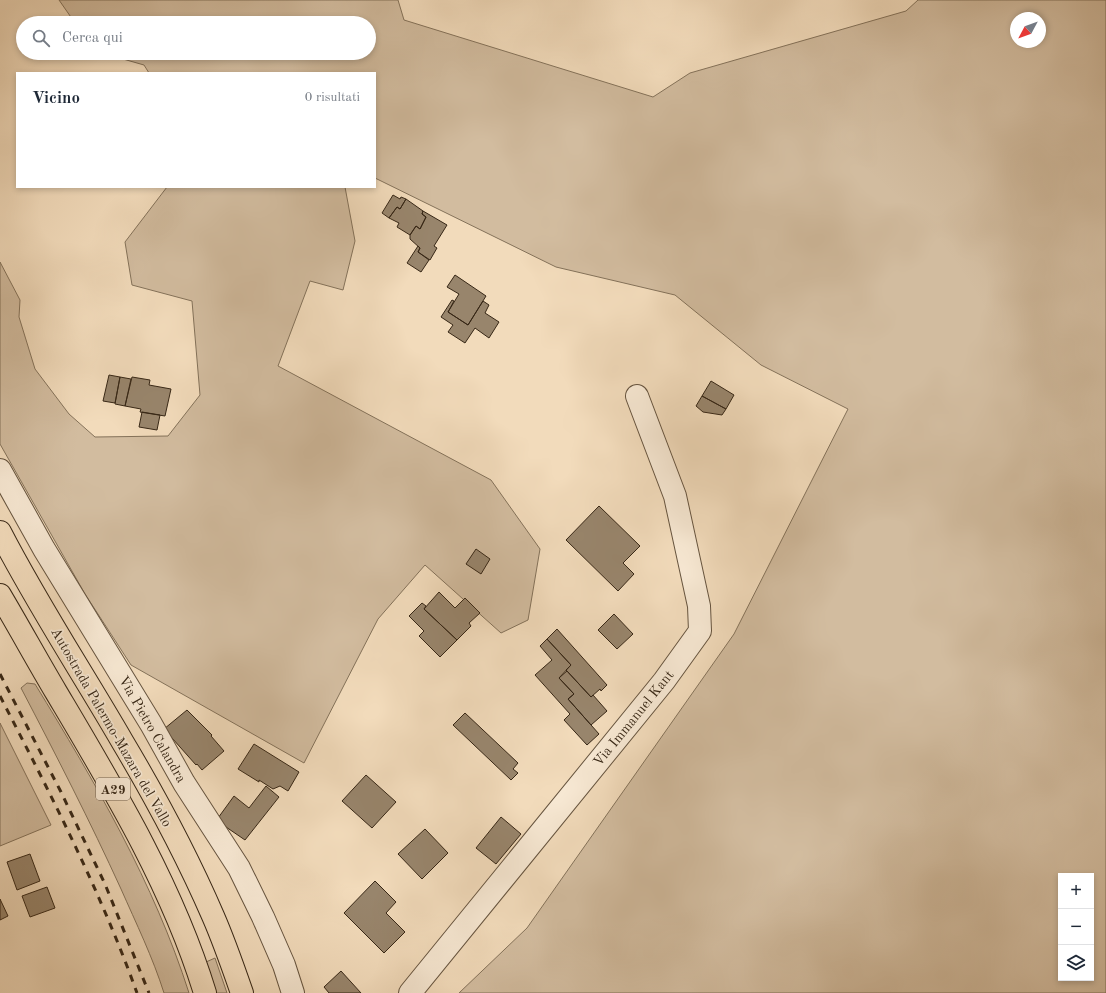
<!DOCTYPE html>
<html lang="it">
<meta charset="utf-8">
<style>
:root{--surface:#fff;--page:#f2f2f3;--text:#1f2937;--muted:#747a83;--line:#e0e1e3}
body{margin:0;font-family:"Old Standard TT",serif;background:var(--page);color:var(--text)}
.controls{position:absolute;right:12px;bottom:12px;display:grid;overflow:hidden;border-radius:0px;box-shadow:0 2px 6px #0003}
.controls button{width:36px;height:36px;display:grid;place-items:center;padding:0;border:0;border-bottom:1px solid var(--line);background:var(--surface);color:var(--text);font:20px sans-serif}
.compass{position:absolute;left:1010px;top:12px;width:36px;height:36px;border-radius:50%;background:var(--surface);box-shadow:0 2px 6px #0003;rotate:229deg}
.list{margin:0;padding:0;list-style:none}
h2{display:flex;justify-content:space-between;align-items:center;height:52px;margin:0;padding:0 16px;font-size:17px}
h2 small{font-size:13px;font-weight:400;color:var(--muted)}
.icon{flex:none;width:22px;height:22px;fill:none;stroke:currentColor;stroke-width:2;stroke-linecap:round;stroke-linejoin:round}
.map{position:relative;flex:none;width:1106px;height:993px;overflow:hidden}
.search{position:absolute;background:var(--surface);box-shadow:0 2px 6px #0003;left:16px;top:16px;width:360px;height:44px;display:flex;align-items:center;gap:10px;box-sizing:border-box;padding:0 14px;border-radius:22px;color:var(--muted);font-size:15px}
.panel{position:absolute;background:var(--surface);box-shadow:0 2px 6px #0003;left:16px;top:72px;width:360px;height:116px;border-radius:0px}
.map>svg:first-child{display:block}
</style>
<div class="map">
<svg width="1106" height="993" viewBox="0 0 1106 993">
<rect width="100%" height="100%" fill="#f2dbbb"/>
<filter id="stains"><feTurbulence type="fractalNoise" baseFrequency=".005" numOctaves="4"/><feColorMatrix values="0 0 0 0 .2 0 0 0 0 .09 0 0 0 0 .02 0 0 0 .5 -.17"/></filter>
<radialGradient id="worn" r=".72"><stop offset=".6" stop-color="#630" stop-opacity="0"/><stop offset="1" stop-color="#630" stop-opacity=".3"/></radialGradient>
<path fill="#d2bc9f" stroke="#84725a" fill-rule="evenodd" d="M59,0H398L404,20L653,97L690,73L906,11L918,0H1106V993H459L527,928L734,634L848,409L761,365L675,295L556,267L375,178V73H149L144,65L102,53H369V23H75ZM1016,18H1040V42H1016ZM1061,876H1091V978H1061Z
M167,187H345L355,241L343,290L310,281L278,366L491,480L540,549L528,620L501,633L425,565L378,619L304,763L131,665L85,594L0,444V262L20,300L19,317L35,369L69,414L95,437L168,436L200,395L192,301L132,285L125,242Z
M27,683L35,684C95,782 154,883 189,993H164C153,958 136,923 121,889C90,821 56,755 21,688Z
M0,723L51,825L0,846Z
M215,958L227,993H216L206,962Z"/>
<path fill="#98856c" stroke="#372716" d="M393,195L400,199L401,197L406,199L400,209L397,207L389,218L382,213Z
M406,199L423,211L422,214L426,217L420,229L416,226L410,235L397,227L399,223L389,218L397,207L400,209Z
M423,211L447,225L434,246L437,248L430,260L418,252L420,248L410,239V235L416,226L420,229L426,217L422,214Z
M418,246L420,248L418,252L429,260L421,272L407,263Z
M455,275L486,296L468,325L448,312L459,294L447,287Z
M452,300L454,301L448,312L468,325L483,301L489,305L485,313L499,322L489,338L475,328L465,343L448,332L453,325L441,317Z
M109,375L120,377L115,403L103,401Z
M120,377L131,379L125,406L115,404Z
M132,377L150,380L149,385L171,389L165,416L140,412L141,409L125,406Z
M711,381L734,395L726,409L702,396Z
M702,396L726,409L722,415L703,412L696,406Z
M142,412L160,415L157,430L139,427Z
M599,506L640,546L623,563L634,574L618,591L566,540Z
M476,549L490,559L481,574L466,564Z
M439,592L455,608L465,598L480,613L469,623L471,626L457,640L424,609Z
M422,603L426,606L424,609L457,640L440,657L419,636L424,631L409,616Z
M614,614L633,634L617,649L598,630Z
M557,629L607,685L601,691L600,689L591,697L566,670L571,665L547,639Z
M547,639L571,665L559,678L574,694L568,699L599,734L587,745L564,720L570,714L535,675L552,660L540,646Z
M567,671L591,697L593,695L607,711L591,725L568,699L574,694L559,678Z
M187,710L212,735L211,736L224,751L202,770L197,764L196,765L164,729Z
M465,713L518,763L513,769L518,773L511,780L453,725Z
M254,744L299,772L288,791L280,786L273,789L259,780V782L238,769Z
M366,775L396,802L372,828L342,801Z
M266,786L279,797L245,840L226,827L218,818L234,796L249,808Z
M501,817L521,834L496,864L476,848Z
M425,829L448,853L422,879L398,854Z
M30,854L40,881L17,890L7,862Z
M375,881L396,902L386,913L405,932L384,953L344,913Z
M47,887L55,908L30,917L22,896Z
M0,899L8,916L0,920Z
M341,971L361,993H329L324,987Z"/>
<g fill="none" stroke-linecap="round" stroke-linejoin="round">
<g stroke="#66543f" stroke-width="24">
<path id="minor" d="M0,470L44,549L151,724L184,783L239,868L263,917L284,965L293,993
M410,993L664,681L700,631L699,606L675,496L637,396"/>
</g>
<g stroke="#372716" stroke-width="24">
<path id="highway" d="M0,532C37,604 82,672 122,741C156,798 187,856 213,916C224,941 233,967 242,993
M0,595C19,627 37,660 56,692C113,788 172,885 205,993"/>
</g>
<use href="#minor" stroke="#f7e8d3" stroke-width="22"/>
<use href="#highway" stroke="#f2dbbb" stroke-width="22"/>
<path stroke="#372716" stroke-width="3" stroke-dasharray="7 7" stroke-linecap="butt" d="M0,674L61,792L105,884L149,993
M0,696C50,793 100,890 137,993"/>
</g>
<g text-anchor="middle" stroke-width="3.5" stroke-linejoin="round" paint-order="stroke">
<rect fill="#f7e8d3" stroke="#71614f" stroke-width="1" x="96" y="778" width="34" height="22" rx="3"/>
<g font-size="13" font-weight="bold" fill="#372716">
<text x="113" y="794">A29</text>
</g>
<g font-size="14" fill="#372716" stroke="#f7e8d3">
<text transform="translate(633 718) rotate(-51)" y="5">Via Immanuel Kant</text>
<text transform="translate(112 727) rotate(60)" y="5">Autostrada Palermo-Mazara del Vallo</text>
<text transform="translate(153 729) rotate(60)" y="5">Via Pietro Calandra</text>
</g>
</g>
<rect width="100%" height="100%" filter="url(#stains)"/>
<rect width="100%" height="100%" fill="url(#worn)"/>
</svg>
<div class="controls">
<button>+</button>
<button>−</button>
<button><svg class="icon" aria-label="layers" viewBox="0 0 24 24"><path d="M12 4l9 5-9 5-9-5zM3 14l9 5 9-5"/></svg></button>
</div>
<svg class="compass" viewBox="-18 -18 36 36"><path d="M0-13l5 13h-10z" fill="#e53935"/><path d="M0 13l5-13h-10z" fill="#747a83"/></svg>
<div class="search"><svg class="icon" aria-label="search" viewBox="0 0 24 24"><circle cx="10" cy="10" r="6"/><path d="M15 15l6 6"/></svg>Cerca qui</div>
<section class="panel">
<h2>Vicino<small>0 risultati</small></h2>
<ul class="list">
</ul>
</section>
</div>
